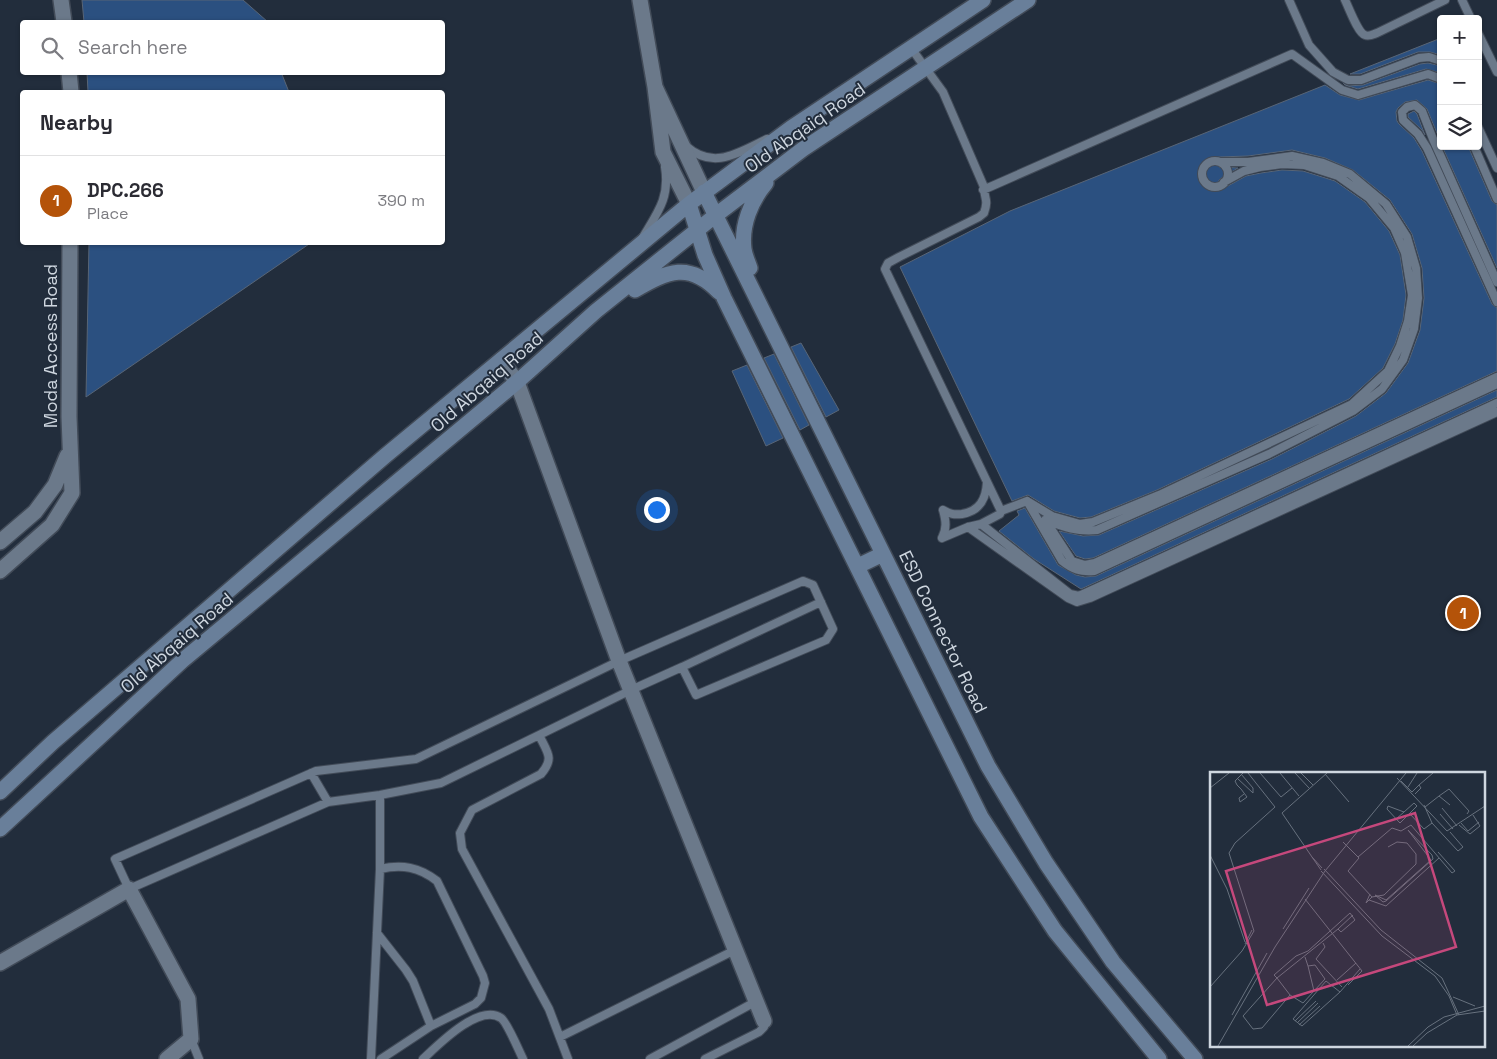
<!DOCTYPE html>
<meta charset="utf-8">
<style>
:root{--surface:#fff;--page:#f7f7f7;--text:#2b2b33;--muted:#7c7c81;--line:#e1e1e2;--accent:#b45309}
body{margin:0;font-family:"Space Grotesk",sans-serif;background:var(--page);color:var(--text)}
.controls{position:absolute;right:15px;top:15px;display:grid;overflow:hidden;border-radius:5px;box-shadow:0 1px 4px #0004}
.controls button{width:45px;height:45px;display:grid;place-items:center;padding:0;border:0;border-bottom:1px solid var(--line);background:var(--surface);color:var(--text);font:25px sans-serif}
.you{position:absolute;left:656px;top:509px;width:18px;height:18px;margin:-12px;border:4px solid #fff;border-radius:50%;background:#1a73e8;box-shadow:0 0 0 8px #1a73e833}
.badge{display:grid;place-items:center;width:32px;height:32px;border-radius:50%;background:var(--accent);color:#fff;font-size:16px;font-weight:700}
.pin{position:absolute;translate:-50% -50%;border:2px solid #fff;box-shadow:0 1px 5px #0006}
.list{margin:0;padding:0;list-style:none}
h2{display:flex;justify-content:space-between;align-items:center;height:65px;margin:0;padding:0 20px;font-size:21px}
h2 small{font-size:16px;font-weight:400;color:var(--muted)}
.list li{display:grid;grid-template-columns:32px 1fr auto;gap:15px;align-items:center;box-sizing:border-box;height:90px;padding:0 20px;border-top:1px solid var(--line)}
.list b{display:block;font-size:19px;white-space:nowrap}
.list p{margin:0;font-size:16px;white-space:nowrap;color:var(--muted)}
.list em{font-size:16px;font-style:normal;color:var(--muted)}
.icon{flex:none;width:28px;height:28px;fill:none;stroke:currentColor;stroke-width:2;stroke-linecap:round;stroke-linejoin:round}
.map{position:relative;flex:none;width:1497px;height:1059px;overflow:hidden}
.search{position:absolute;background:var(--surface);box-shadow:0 1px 4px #0004;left:20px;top:20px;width:425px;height:55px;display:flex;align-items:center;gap:12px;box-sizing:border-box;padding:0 18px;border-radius:5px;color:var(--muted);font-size:19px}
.panel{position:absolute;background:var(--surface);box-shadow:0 1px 4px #0004;left:20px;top:90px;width:425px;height:155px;border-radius:5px}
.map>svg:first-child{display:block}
</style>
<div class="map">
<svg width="1497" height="1059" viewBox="0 0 1497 1059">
<rect width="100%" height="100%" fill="#222d3c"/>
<path fill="#2b5080" stroke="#586576" d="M82,0H243L268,22H84Z
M1441,38V55L1430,52H1418L1360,74H1350Z
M1428,63L1441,66V73L1426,69L1358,89L1345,85L1343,83L1348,86L1363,85L1420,64Z
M87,72H281L289,92H88Z
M1428,80L1441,84V143L1427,109L1417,100L1405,102L1398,108L1396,112L1397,121L1399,124L1414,138L1422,151L1492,304L1497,308V371L1093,558L1085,559L1076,556L1059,531L1083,536L1099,535L1272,459L1356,416L1386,393L1408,363L1420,330L1424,298L1422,268L1412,234L1390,200L1353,170L1325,158L1292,150L1248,156L1218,157L1215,162L1219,167L1238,168L1220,179L1218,182L1222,187H1226L1246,176L1261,173L1282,170L1303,171L1335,181L1365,202L1389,231L1400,255L1406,295L1403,320L1395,344L1383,368L1349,399L1157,490L1091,517L1080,518L1054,511L1028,495L1012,501L900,267L1010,211L1325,85L1340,95L1359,100Z
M1414,111L1417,114L1425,135L1422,130L1408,117V114Z
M1442,146H1468L1492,201L1497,205V268Z
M89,242H312L86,397Z
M801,343L839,410L826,417L791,347Z
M774,354L809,425L800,430L764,358Z
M747,365L783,438L766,446L732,371Z
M1497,390V397L1081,589L1034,559L999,531L1019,515L1017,511L1025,508L1058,565L1076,575L1085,577L1096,576Z"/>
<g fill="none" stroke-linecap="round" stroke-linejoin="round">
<g stroke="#424b58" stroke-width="10">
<path id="lane" d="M1289,0L1309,45L1333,72L1348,80H1361L1419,58L1429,57L1441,61
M1345,0C1349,8 1358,33 1365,35C1369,37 1374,34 1377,33L1445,0
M1462,0L1471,19
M1478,33L1497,72
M911,48L943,92L984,187C984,199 989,199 984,213L979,217L899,257L888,263L885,269L1001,511L1000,514L981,524L968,527L942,538
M1478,127L1497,168
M686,146C714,171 739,152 767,139
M1474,146L1497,199
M1202 174a13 13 0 1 1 26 0a13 13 0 1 1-26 0Z
M983,190L1292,54L1342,90L1358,95L1428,74L1441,79
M643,237C658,212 670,197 665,167
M1497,282L1433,139L1422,111L1415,105L1407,107L1402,112L1403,120L1418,134L1427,148L1497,302
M1027,501L1062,561C1073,570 1081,572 1094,571L1497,384
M943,510C950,514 954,515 962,514C980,511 986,499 987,482
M1001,511L1027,501L1052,516L1080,524L1093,522L1159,495L1352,404L1388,371L1400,346L1408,321L1412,295L1405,253L1394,228L1369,198L1338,176L1304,165L1282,164L1260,167L1244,171L1224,182
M1045,520C1064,527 1077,532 1097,530L1269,454L1353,411L1382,389L1403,360L1414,329L1418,298L1416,268L1407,237L1386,204L1350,174L1323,163L1292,156L1248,162H1221
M1046,521L1072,561L1085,565L1095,563L1497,377
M981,524L1070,594L1079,596L1497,403
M968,527L1068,598L1077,602L1090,598L1497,412
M942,538C947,528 946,521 943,510
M803,581L813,585L833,629L826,640L696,695L682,667L631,690L441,783L380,795L328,802L129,889L115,859L316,771L416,759L619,661Z
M682,667L821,602
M539,735C547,752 555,758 541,774L472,810L460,833L462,849L549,1009L568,1059
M311,773L328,802
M380,795V869C402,864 419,867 437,881L483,976L485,983L481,998L475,1004L431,1026L381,1059
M377,933L406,970L413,981L431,1026
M560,1037L735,950
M191,1039L199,1059
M371,1059L380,869
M423,1059C438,1045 479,1003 501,1018C507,1022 519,1051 523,1059
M650,1059L755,1002
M705,1059L759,1032L764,1027V1021"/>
</g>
<g stroke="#424b58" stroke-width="18">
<path id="street" d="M61,0L64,22
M640,0L655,87
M69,72L71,92
M689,204L663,152L655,87L704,192
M501,360L517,382L619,661L764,1021
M0,542L35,512L55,485L67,456
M0,571L52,525L72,493L69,417L70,242
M0,963L129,889L188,999L191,1039L167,1059"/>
</g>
<g stroke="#424b58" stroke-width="18">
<path id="secondary" d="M704,192L988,766L1046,863L1113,962L1195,1059
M689,204L705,255L724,298L981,817L1055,931L1159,1059
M750,268C748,262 745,256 744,249C741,225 751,201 766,183
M635,290C668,271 689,261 719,292
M858,566L883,554
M0,792L53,742L385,456L689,204L791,128L983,0
M0,829L183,660L517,382L596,311L716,215L803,149L1028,0"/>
</g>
<use href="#lane" stroke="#6b798a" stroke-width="8"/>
<use href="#street" stroke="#6b798a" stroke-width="15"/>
<use href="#secondary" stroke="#697f9a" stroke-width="15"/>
</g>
<g text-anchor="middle" stroke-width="4" stroke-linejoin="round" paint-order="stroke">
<g font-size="18" fill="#cfd7e0" stroke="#222d3c">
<text transform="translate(805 128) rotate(-35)" y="6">Old Abqaiq Road</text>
<text transform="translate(51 346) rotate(-90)" y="6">Moda Access Road</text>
<text transform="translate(487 382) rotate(-41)" y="6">Old Abqaiq Road</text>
<text transform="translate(943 632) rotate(64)" y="6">ESD Connector Road</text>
<text transform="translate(177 643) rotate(-41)" y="6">Old Abqaiq Road</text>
</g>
</g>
<g transform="translate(1210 772)">
<rect width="275" height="275" fill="#222d3c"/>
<path fill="none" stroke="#67717e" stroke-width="1" d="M33,1L25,9L27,13L31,17L37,25L30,30L29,26L34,22M50,1L71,25L82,16M70,1L89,24M85,1L99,16M91,1L103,13M31,2L43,16V21M115,2L139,30M27,6L43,21M187,6L237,59L275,34M191,9L202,20M209,13L223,1M198,15L207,1M0,16L19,1M202,20L209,13L211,16L205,22M229,24L239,17L259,39L257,42M214,33L222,51L248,79L253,75L240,60M215,35L229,24L240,33M232,36L247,54M200,42L214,57L222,51M230,42L243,57M186,47L194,40L204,31L207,34L190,51L189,50L177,37L178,34L194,40M251,51L258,59L269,50M249,53L260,62L270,54L263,43M198,58L222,83L223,87L176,129L173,130L165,123L176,128L221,88ZM133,70L149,86L138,99L162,125L156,131L160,122M228,80L245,99M0,83L17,117L35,170M102,85L72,41L117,1M148,85L182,56L191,59L201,53L242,101L245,99M114,97L171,158L232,206L249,243M111,98L102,85L112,96M111,99L172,164L225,204L239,224L247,243M162,125L174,123L206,92V82L197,71L187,70L178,75M95,127L152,199L138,213M159,128L176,134L229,86M140,141L145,148L131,160L128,157L67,206L64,203L86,184L98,179ZM73,157L99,116M128,157L143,143M113,171L115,175L106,187L132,215M35,172L42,158M98,194L104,219M67,206L80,223L52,256L43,257L33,244ZM127,208L146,191M0,215L32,179L44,159L19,81L25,71L65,35L38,1M130,220L116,209L83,247L92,254L130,220L150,197M80,223L93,231L115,207L105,193L98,194L95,185M243,225L265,234M22,243L57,181M85,249L106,229M87,251L108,231M89,253L110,234M8,274L65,175L115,99L196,1M198,274L218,255L234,245L275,234M203,274L217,261L247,243L275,239"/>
<path fill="#c5487c" fill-opacity="0.15" stroke="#c5487c" stroke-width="2.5" d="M205,41L246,175L57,233L16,99Z"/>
<rect width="275" height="275" fill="none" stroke="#cfd7e0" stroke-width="2.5"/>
</g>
</svg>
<div class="controls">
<button>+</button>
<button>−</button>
<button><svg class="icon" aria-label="layers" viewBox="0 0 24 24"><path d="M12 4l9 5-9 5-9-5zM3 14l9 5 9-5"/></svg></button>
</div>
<div class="you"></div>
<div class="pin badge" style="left:1463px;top:613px">1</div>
<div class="search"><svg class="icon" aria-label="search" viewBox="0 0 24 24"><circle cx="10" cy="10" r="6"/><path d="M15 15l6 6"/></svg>Search here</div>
<section class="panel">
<h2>Nearby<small></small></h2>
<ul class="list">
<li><span class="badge">1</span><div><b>DPC.266</b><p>Place</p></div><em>390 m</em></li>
</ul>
</section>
</div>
